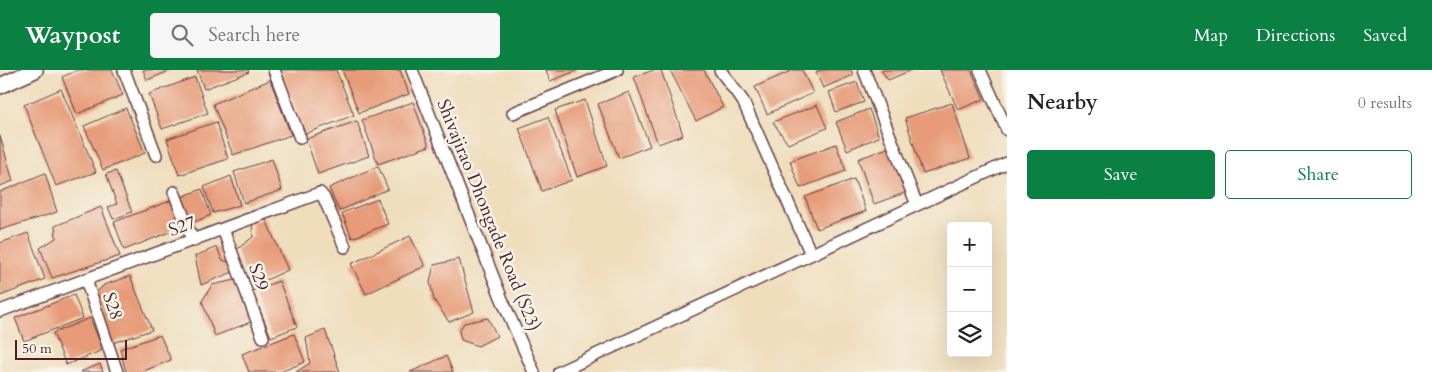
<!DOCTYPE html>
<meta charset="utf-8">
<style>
:root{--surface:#fff;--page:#f6f6f6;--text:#222;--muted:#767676;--line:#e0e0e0;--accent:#0b8043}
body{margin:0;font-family:Cardo,serif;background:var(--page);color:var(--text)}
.controls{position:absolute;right:15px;bottom:15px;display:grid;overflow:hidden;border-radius:5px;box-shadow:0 5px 20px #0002}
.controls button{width:45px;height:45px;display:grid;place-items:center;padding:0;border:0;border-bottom:1px solid var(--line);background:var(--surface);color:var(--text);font:25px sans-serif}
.scale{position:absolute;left:15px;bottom:12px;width:112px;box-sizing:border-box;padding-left:5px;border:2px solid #4a1f2b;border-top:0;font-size:14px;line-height:18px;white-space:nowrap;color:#4a1f2b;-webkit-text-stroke:4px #f7f3e8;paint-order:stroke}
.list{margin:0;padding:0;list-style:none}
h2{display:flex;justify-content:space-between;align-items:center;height:65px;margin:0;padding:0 20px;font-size:21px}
h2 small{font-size:16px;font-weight:400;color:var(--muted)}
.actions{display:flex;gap:10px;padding:15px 20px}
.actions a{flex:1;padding:11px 0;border:1px solid var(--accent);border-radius:5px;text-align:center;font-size:18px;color:var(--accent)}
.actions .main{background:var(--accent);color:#fff}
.icon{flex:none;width:28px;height:28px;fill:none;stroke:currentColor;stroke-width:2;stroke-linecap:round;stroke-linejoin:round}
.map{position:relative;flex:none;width:1007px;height:302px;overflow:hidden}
header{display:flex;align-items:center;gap:30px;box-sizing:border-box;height:70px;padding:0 25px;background:var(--accent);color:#fff}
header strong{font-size:24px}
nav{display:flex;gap:28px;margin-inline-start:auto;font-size:18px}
.search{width:350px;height:45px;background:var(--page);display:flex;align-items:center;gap:12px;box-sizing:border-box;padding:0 18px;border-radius:5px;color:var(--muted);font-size:19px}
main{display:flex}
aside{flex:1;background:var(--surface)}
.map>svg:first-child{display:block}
</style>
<header>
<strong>Waypost</strong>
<div class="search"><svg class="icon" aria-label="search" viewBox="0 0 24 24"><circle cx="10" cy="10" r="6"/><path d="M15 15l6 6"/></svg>Search here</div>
<nav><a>Map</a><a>Directions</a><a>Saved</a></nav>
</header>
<main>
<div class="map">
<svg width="1007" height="302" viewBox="0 0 1007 302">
<rect width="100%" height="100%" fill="#f7f3e8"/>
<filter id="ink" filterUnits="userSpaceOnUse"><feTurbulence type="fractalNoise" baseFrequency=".02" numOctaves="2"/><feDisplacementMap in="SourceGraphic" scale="10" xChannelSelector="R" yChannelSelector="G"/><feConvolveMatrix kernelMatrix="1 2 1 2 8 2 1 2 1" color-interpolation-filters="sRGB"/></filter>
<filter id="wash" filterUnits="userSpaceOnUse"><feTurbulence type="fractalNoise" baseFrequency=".0096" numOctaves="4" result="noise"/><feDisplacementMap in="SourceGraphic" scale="20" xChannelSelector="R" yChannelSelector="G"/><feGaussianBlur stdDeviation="1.12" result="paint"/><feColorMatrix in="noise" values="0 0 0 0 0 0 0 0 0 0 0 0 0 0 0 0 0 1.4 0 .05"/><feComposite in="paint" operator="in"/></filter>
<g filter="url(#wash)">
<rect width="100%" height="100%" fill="#efddbc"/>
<g id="blocks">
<path fill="#e79b78" d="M78,0H112L123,25L77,44L62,7Z
M143,0H172L147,10Z
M197,0H248L249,2L204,19Z
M280,0H336L354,45L305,64Z
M342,0H400L409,24L359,43Z
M546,0H579L550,11Z
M654,0H661L683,65L658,74L634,7Z
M670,0H704L723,37L696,51Z
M793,0H802L813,23L767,44L755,17Z
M821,0H851L853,5L823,18L816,2Z
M881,0H912L888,10Z
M940,0H971L984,29L958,40Z
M195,7L208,43L162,59L149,24Z
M270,10L291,65L233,85L213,34Z
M857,12L864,32L836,42L829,22Z
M61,19L96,102L56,116L24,35Z
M629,22L650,76L619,88L598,34Z
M585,30L607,96L577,107L555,40Z
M413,32L429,76L378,94L362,50Z
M952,33L970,88L923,104L905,48Z
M817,35L827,58L788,74L773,52Z
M126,38L145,83L103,100L84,56Z
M869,39L879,67L847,80L836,52Z
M548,47L572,110L542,121L519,58Z
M357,51L369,86L318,104L306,69Z
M216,52L228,89L179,105L167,69Z
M0,66L13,111L0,116Z
M836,74L846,101L800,118L790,91Z
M890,77L907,122L874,134L858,89Z
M272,89L282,120L244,133L234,102Z
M378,96L388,119L339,141L329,118Z
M116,101L132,142L113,149L108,137L117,134L106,104Z
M45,103L57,142L0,160V122Z
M231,106L240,135L213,143L204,117Z
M854,109L866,141L817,159L805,127Z
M202,119L211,145L189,154L179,128Z
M175,129L185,156L124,180L114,152Z
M378,129L388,154L352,168L342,143Z
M101,137L120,186L52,208L40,178L56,168L55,156Z
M265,148L288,200L251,217L236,180L253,167L252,152Z
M28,163L45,209L0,226V173Z
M410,166L425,196L366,224L351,194Z
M217,177L222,190L229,192L233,202L201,215L195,186Z
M459,189L474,242L449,252L434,230L430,212L434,195Z
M130,206L152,260L112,273L96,223L104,215Z
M235,210L253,251L215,266L202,231L212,215Z
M279,211L297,257L271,267L252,221Z
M74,225L83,248L24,271L15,248Z
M90,248L103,280L66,295L53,263Z
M488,248L497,266L478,276L461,270L459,261L464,253Z
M325,260L340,302H296L310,293L306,268Z
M294,264L305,292L280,302H249L242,284Z
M160,265L171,290L141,302H126L120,279Z
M446,286L453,302H410Z
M100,294L103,302H80Z"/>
</g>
</g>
<g filter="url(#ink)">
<use href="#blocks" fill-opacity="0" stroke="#633c41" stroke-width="1"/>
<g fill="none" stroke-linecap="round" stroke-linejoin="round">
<g stroke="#633c41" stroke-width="14">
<path id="minor" d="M124,0L156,85
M274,0L300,68
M412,0L501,227L534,302
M720,0L743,31L811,184
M864,0L917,135
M980,0L1007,60
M513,43L617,0
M174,122L193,171
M223,159L263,267
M86,210L117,302
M0,241L317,124L320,123L324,128L345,177
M559,302L1007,93"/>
</g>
<g stroke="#633c41" stroke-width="18">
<path id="tertiary" d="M0,16L35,0"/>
</g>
<use href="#minor" stroke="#fff" stroke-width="11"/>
<use href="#tertiary" stroke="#fff" stroke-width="15"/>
</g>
</g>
<g text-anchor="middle" stroke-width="5" stroke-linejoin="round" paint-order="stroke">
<g font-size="18" fill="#4a1f2b" stroke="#f7f3e8">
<text transform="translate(489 145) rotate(68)" y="6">Shivajirao Dhongade Road (S23)</text>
<text transform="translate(182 156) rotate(-20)" y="6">S27</text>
<text transform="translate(259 207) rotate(70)" y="6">S29</text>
<text transform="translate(113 236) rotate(71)" y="6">S28</text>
</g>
</g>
</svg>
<div class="controls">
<button>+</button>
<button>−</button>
<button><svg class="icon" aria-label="layers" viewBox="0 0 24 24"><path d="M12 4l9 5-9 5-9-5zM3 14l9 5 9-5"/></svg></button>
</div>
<div class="scale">50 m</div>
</div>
<aside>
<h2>Nearby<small>0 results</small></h2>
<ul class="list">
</ul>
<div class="actions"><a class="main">Save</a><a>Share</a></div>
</aside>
</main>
